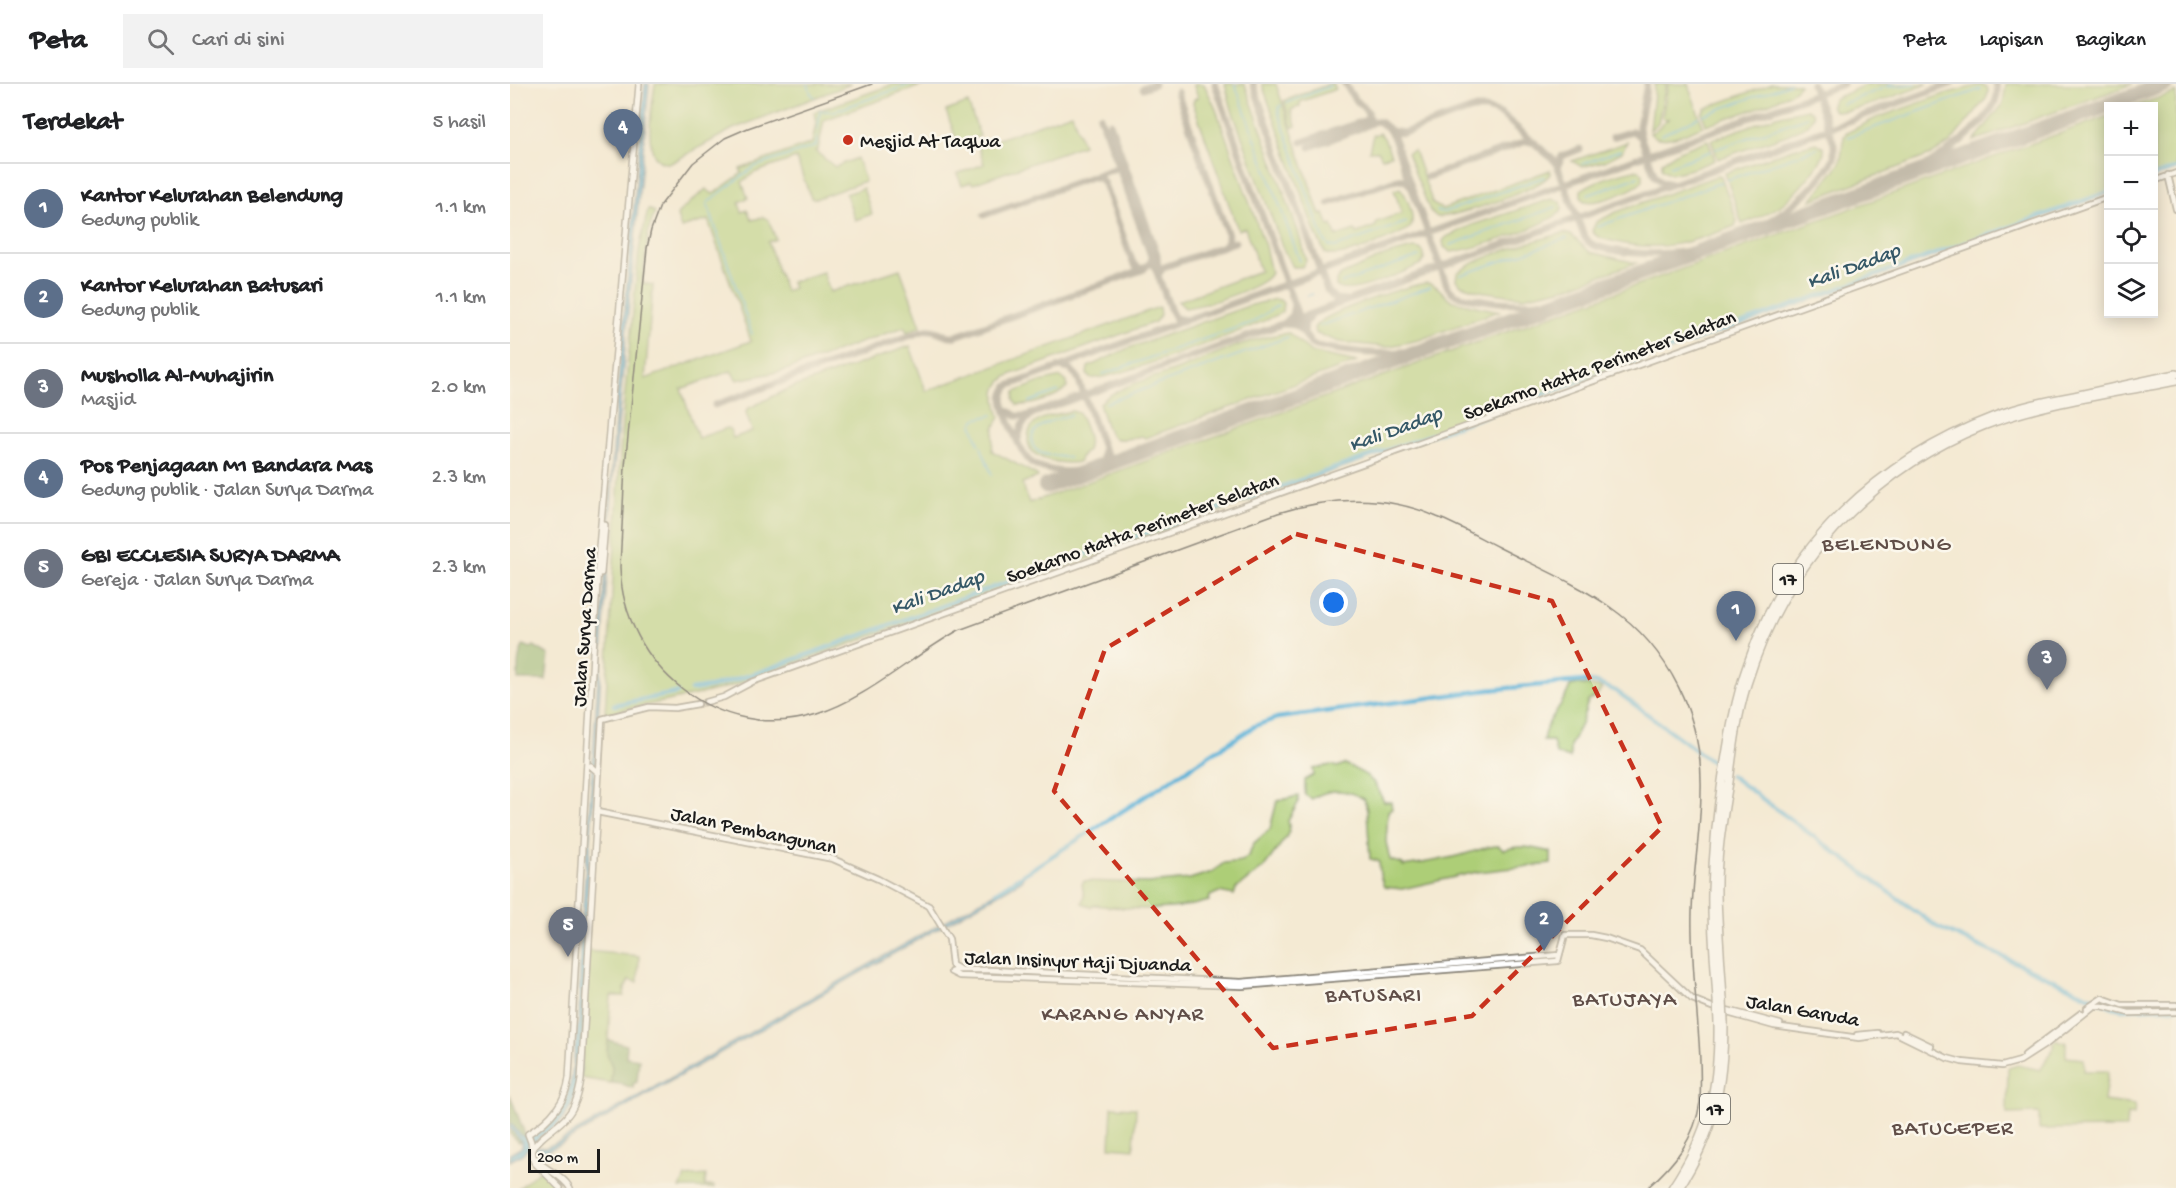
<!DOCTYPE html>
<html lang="id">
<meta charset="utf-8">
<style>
:root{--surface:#fff;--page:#f2f2f2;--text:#202124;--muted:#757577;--line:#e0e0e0;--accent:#c8321e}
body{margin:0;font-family:"Gochi Hand",sans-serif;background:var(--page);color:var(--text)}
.controls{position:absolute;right:18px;top:18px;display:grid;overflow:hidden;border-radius:0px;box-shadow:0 3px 15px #0003}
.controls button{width:54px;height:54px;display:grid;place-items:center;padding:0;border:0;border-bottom:2px solid var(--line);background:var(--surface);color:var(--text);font:30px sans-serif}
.scale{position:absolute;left:18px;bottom:15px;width:72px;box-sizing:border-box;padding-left:6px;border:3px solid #1c1c1c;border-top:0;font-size:16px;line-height:21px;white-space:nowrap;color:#1c1c1c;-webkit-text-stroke:4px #fbf7ec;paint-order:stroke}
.you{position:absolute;left:824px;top:519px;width:21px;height:21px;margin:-15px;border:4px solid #fff;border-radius:50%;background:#1a73e8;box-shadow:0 0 0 9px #1a73e833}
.badge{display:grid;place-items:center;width:39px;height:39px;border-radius:50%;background:var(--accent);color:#fff;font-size:20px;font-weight:700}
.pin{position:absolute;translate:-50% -50px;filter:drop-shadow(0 2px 3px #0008)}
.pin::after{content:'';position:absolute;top:32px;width:21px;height:18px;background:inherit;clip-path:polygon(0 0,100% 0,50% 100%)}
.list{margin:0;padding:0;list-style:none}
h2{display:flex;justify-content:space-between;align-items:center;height:78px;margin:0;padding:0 24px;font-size:26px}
h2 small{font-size:20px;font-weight:400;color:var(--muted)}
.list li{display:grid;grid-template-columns:39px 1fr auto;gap:18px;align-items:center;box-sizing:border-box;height:90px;padding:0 24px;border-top:2px solid var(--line)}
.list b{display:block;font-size:22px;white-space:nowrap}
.list p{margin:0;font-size:20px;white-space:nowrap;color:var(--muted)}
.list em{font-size:20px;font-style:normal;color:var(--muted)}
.icon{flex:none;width:33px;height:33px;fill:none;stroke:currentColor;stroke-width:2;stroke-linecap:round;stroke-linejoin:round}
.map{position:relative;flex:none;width:1666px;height:1104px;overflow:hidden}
header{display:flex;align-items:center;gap:36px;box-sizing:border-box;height:84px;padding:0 30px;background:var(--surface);border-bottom:2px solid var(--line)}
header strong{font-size:28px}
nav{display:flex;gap:33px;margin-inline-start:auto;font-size:21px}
.search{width:420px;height:54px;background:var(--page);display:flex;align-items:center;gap:15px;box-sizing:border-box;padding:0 21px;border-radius:0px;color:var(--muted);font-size:22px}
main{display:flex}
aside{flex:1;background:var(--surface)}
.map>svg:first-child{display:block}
</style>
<header>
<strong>Peta</strong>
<div class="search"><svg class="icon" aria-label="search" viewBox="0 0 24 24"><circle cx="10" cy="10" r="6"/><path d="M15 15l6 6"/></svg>Cari di sini</div>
<nav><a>Peta</a><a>Lapisan</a><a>Bagikan</a></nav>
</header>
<main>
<aside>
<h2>Terdekat<small>5 hasil</small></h2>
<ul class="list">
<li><span class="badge" style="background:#5c6f8a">1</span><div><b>Kantor Kelurahan Belendung</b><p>Gedung publik</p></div><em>1.1 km</em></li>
<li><span class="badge" style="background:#5c6f8a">2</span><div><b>Kantor Kelurahan Batusari</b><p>Gedung publik</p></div><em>1.1 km</em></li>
<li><span class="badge" style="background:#6b7280">3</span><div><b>Musholla Al-Muhajirin</b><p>Masjid</p></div><em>2.0 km</em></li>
<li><span class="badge" style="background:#5c6f8a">4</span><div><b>Pos Penjagaan M1 Bandara Mas</b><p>Gedung publik · Jalan Surya Darma</p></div><em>2.3 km</em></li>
<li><span class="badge" style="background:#6b7280">5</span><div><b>GBI ECCLESIA SURYA DARMA</b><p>Gereja · Jalan Surya Darma</p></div><em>2.3 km</em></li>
</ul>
</aside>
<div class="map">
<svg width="1666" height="1104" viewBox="0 0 1666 1104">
<rect width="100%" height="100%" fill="#fbf7ec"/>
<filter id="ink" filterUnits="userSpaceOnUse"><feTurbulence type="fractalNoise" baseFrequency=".0167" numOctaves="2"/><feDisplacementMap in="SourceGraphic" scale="12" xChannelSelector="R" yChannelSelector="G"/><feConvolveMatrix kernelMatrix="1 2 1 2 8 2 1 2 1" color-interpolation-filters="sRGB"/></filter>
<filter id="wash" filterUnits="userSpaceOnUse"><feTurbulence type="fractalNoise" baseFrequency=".008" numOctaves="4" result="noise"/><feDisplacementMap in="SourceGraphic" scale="24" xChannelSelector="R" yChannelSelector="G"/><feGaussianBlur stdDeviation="1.35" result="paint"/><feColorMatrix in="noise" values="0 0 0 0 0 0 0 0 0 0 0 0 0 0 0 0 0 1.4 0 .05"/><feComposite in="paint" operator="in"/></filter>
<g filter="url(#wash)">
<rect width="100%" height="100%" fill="#f4ead3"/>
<path fill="#adce77" stroke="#64754a" stroke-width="1.5" d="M145,0H341L223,45L161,79C128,83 143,19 145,0Z
M384,0H416L314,36L308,66L305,67L325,83L347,74L355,97L305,115L301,114L286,74L244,89L232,98L238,114L229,118L232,128L237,126L242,136L253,133L258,135L266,155L258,158L275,207L283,204L281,198L313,188L320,208L390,185L411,242L397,248L394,243L273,287L227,296L221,287L171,305L188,354L217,344L220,345L223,354L242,347L236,329L237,325L278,305L400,262L416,307L649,223L650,231L645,238L502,290C482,299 484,314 490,333L484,344L482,367L527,391L528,393L512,399L519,419L1598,32V110L225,601C191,611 157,617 122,624C113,625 104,630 95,629L112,339L129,166L138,125L145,128L139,145L132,199L143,201L135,295L241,257L198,136L171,144L167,132L169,128L196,105L203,110L232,89L230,85L302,59L306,39L304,28Z
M683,0H694L706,25L755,162L761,189C755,204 692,222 675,224L668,217L750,187L735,144L728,146L683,19L684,15L688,13Z
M715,0H734L737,6L788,147L796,176L792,183H783L773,165L722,26Z
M752,0H766L810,131L814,130L819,142L822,141L826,152L845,146L847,149L866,142V138L892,129L884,106L890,104C897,112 905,130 901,143C888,152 829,178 815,169L804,146Z
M819,0H823L826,5L790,18V22L781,26L786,42L782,44L774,17Z
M1145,0H1156L1148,39L1140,46Z
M1158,0H1178L1193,42C1180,47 1151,63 1140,49C1149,46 1151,38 1160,34L1155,35L1152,33Z
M1262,0H1290C1282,16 1215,34 1196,41L1192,29L1195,24Z
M1357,0H1418C1400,6 1337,33 1323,26L1321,21L1323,15Z
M1496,0H1623L1464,57L1493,20Z
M1470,1C1480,1 1480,9 1475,16L1440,59L1421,71L1301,116L1330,79L1334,52L1336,49L1366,34L1437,9Z
M1666,8V86L1644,93V22H1625Z
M458,19L470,52L448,60L436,27Z
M1297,25L1302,28L1303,32L1298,41L1277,51L1208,75L1201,56L1266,32Z
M562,29L573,61L463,100L461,98L452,101L447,90L474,80L468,62Z
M869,49L874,54L881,71L872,74L868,67H859L863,51Z
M1198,56L1205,76L1182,85L1161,90L1152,85V78L1169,67Z
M1117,58L1112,68L1095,77L1072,83L1062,77Z
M1307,59L1314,64C1317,77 1281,114 1270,122C1258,130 1245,135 1232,140L1215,89L1285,64Z
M904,66L923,120L932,125L1040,86V90C1030,106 947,133 927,133L920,127L897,69Z
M1124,86H1129L1133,90V97C1123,107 1088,121 1074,117L1071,113V106C1087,95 1106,90 1124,86Z
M1209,91L1211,92L1227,137L1225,142C1183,158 1151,169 1106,158C1098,156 1087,155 1082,147L1086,138L1106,128Z
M353,104L362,130L345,136L336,110Z
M1041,115L1051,118L1052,124L1051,128C1031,144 966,165 941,168L934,163L933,157L936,153L962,141Z
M1054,149L1061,151L1080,168L1126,179L1055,204L1013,213L969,207L951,201L946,196L947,189C969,172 1026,156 1054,149Z
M903,164L910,165L914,169V176L911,180C896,187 839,215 826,202V196L831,191L876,171Z
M916,199C928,199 933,212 943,217L989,227L909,256L876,263L829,258L805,249L804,244C811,229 897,202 916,199Z
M765,215L770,216L773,219L772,228C753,241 598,298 580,294L577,290L578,283L616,265L738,222Z
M779,249L801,268L847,278L635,354L632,352C597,360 601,355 590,323V319C605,303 642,294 663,287C700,273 739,253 779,249Z
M551,293L557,298V303C547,314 522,322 507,321L504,316L505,308L530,298Z
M562,327L569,329C574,342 587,364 570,373V378C553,381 516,377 518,354C518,349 520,344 523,341C533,331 549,330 562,327Z
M1068,600L1092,604L1086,613L1078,617L1071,640L1060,662V674L1046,670L1043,657H1033C1035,636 1053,623 1060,602Z
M835,680L856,691L865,700L874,718H881L882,725L878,727L876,758L880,776L893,780V782C913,779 932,776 951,771C964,768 975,762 989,762L993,766C1013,760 1022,764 1041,768V780L967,788L892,805L874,803L870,791L869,777L860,775L857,726L854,715C837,705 818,704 802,715L795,711V696L804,691L803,685L821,681L827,683Z
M788,712V719L778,737L780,748L754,783L726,805L724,811L709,808L700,812L699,817C661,828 623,826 584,821L581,823L572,819L574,812L572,800L574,797L639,799L680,795L702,788L714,779L732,777L738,772L744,759L760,745L767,717Z
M77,867L129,872L128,898L119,896L115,904L114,912H101L97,970L102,982L101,999L71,994Z
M1547,955L1550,958H1556V973L1574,975V987H1598L1594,1017L1625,1021L1624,1031L1617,1030L1616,1044L1529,1045V1029L1497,1030L1498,984L1508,981L1530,986L1545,961L1542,959Z
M602,1023L626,1024L624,1065L600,1063Z
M30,1086L50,1104H9Z
M196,1091L195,1102H204V1104H170L175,1093Z"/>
<path fill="#8ab168" stroke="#536642" stroke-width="1.5" d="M14,561L21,564L24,562L39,571L36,596H8C8,585 7,571 14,561Z
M98,956L117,961L116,973L129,975L127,998L123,1000V1004L112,1000L101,999L102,982L97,970Z
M0,1011L16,1053L9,1058L0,1050Z"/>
<path fill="#5bb2d8" stroke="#3c677a" stroke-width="1.5" d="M135,0H139L103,395L79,783L70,994C65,1012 61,1028 48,1041C39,1048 27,1052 23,1062L35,1064L50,1057L514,792L511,797L47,1062L36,1067L17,1065L11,1071L0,1077V1070L12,1063V1058L0,1044V1039L12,1052L17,1053L43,1033L55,1017L61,996L69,929L70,867L106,322Z"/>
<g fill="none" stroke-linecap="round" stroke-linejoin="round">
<path stroke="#5bb2d8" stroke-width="1.5" d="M298,0L301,10L305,13
M725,0L790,177
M1380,3L1405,0
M777,19L820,2
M1332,20L1384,0
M771,21L769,24V30L814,156L819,162L825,163L897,138
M1193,31L1280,0
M1151,51L1189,33
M1338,53L1471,5
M1206,65L1297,33
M1072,80L1110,66
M1160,82L1201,67
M1217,96L1308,64
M1078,111L1128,93
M927,127L935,128L1034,93
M1087,143L1212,98
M940,161L1046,123
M951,191L1057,154
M832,199L909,172
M797,212L803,210
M810,242L920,203
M242,250L197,119L244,83L306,62L310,27H325L401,0
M593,290L743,238L768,221
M519,318L548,307
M596,319L778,253
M464,338L466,335L483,331
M462,340L469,360
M471,363L482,391
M559,374C550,372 540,372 531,369C527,367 523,363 522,359C519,340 549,335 561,331"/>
<path stroke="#5bb2d8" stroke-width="4.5" d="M1644,92L1666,84
M181,606L201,603L247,589L587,466L893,361L1598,108
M104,621L167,609
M1220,691L1427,843L1603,923L1611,925L1666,924
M486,808L745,642L767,634L978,606L1074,597L1087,599L1106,607L1213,686"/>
<path stroke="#888378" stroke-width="7" d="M705,0L795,251L801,260L806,262C850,270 881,273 925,262
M743,0L817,206L825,215L835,216
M835,0L843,13L858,28
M1137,0L1129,42L1130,51L1145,92L1151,97L1161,100
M633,4L644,0
M667,8L718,151V157L713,162
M856,26L859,33L857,41
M590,32L661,227L665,234L675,236
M600,39L647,170L648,186
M879,46L883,52L936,199C941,213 954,213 967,215C1003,222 1035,220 1071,210
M1103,53L1122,47L1130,52
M792,58L859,35
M800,63L851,44L865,37L870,38L881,47L893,49L963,25H976L991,30L1046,78L1074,152C1080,163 1090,163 1102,166C1141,173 1174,170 1212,159
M1048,81L1052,72L1070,65
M1399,92C1423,79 1498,31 1486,0
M583,93L590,94L594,100L623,179L627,183L634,185
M917,93L1017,57L1025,59
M819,119L888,95L895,96L900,101
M474,131L606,84L613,85
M1234,151C1268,134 1305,108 1324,74V60L1302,0
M648,191L654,183L725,158
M784,221L782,231L773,240L785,241L794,249L795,239L802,230
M550,283L560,285L567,292L593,364L592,375L588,383
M205,321L416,246C428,244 434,254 446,252L632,186L640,179L642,175
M497,326L506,332H516L1441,0
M508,355L512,341L521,331
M593,364L598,372L610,376
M581,385C564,389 537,389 522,379C511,372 494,328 493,315C493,310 495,307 498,302L676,236L1333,0"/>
<path stroke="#888378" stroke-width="16" d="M536,402L1656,0"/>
</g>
</g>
<g filter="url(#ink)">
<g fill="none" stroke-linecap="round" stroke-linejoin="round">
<path stroke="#c9c1ae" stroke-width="4.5" stroke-dasharray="4.5 2" stroke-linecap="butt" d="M191,621L199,620"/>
<g stroke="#888378" stroke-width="8">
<path id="secondary" d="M1658,91L1666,125
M1644,97L1666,89
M196,618L214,613L242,598L1598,113
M89,689L92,635L139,623L165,624L188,620
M87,728L323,775L368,795L419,822L439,855L442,881L449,885
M441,888L449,892L732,902L1048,877L1055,851H1081L1096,854L1130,866L1182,915L1214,928L1264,942L1349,954L1386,949L1437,974L1452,978L1492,982L1510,977L1538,959L1584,922H1592L1619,929L1666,928
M441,888L447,886H480L731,898L1049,871
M1577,924L1592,914L1612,921H1666
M1217,926L1270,940
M1394,949L1421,962
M1347,951L1368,949
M1515,971L1571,929"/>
</g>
<g stroke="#888378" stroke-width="8">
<path id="primary" d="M91,489L95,441
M23,1066C26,1054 49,1043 57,1032C66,1022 69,1009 71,996L89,689L81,682
M26,1075C36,1087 52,1090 60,1104
M50,1104L24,1078L21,1058L18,1050C39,1037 56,1019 59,994L89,463L129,0"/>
</g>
<g stroke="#888378" stroke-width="10">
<path id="motorway" d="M1207,915C1205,879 1201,843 1202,807C1203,767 1207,728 1213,690C1219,652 1225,615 1238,579C1278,460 1369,376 1485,332C1511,322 1537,317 1564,312C1598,305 1632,297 1666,290
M1213,915C1211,880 1208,845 1207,811C1206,773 1213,735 1219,698C1223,666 1227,632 1237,600C1273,483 1358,388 1473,342C1534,318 1602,310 1666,297
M1162,1104C1199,1048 1209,1005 1208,939
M1169,1104C1204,1050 1214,1002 1214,938"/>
</g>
<use href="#secondary" stroke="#fff" stroke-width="4.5"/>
<use href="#primary" stroke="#fff" stroke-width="5"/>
<use href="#motorway" stroke="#fff" stroke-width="7"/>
<path stroke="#1c1c1c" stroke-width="1.5" d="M362,0L238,44L215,54L183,79L150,122L141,146L137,164L115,382L110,483C113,582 209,661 307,630C358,614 402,572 449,546L768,429C820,413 876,410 927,433C948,441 968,453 988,463C1025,482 1066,499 1100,523C1159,564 1193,634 1191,706C1191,746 1183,787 1182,828C1180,891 1193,954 1190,1018C1185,1054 1165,1080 1137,1104"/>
<g stroke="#888378" stroke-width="10" stroke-linecap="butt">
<path id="motorway-bridge" d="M1207,915L1208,939
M1213,915L1214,938"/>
</g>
<use href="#motorway-bridge" stroke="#fff" stroke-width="7"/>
</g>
</g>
<path d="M0 0H1666V1104H0ZM786,450L1042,517L1152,743L962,932L763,964L544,707L595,565Z" fill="#f4ead3" fill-opacity=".55" fill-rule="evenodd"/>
<path fill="none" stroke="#c8321e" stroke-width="4.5" stroke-dasharray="12 8" stroke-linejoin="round" d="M786,450L1042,517L1152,743L962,932L763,964L544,707L595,565Z"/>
<circle fill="#c8321e" stroke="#fbf7ec" stroke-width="2" cx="338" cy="56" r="6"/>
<g text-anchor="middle" stroke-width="5" stroke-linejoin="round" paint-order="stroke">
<g fill="#fbf7ec" stroke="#5f5e5a" stroke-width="1.5">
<rect x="1263" y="480" width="30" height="30" rx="4.5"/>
<rect x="1190" y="1010" width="30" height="30" rx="4.5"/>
</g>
<g font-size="18" font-weight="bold" fill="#1c1c1c">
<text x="1278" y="501">17</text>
<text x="1205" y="1031">17</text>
</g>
<g font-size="20" fill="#1c1c1c" stroke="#fbf7ec" text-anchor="start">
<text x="350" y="63">Mesjid At Taqwa</text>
</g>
<g font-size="20" fill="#1c1c1c" stroke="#fbf7ec">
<text transform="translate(1089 280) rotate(-20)" y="7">Soekarno Hatta Perimeter Selatan</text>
<text transform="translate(632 443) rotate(-20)" y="7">Soekarno Hatta Perimeter Selatan</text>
<text transform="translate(73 543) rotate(-86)" y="7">Jalan Surya Darma</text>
<text transform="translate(244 745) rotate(12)" y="7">Jalan Pembangunan</text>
<text transform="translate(568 876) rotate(2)" y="7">Jalan Insinyur Haji Djuanda</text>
<text transform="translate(1293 925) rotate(10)" y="7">Jalan Garuda</text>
</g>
<g font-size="21" font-style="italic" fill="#355867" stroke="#fbf7ec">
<text transform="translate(1343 181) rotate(-20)" y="7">Kali Dadap</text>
<text transform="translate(885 344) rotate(-20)" y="7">Kali Dadap</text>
<text transform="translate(427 507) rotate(-20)" y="7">Kali Dadap</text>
</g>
<g font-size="22" letter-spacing="1.5" fill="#604e48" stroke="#fbf7ec">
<text x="1377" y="466">BELENDUNG</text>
<text x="864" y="917">BATUSARI</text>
<text x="1115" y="921">BATUJAYA</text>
<text x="613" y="936">KARANG ANYAR</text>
<text x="1443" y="1050">BATUCEPER</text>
</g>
</g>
</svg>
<div class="controls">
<button>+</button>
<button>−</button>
<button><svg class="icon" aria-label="locate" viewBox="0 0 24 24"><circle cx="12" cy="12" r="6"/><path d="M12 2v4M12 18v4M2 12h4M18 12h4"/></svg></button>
<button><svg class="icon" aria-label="layers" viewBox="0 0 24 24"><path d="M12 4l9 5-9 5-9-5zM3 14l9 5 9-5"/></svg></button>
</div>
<div class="scale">200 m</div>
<div class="you"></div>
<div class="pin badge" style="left:1226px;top:557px;background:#5c6f8a">1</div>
<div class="pin badge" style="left:1034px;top:867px;background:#5c6f8a">2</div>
<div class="pin badge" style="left:1537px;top:606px;background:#6b7280">3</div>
<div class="pin badge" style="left:113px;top:75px;background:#5c6f8a">4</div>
<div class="pin badge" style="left:58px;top:873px;background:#6b7280">5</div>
</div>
</main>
